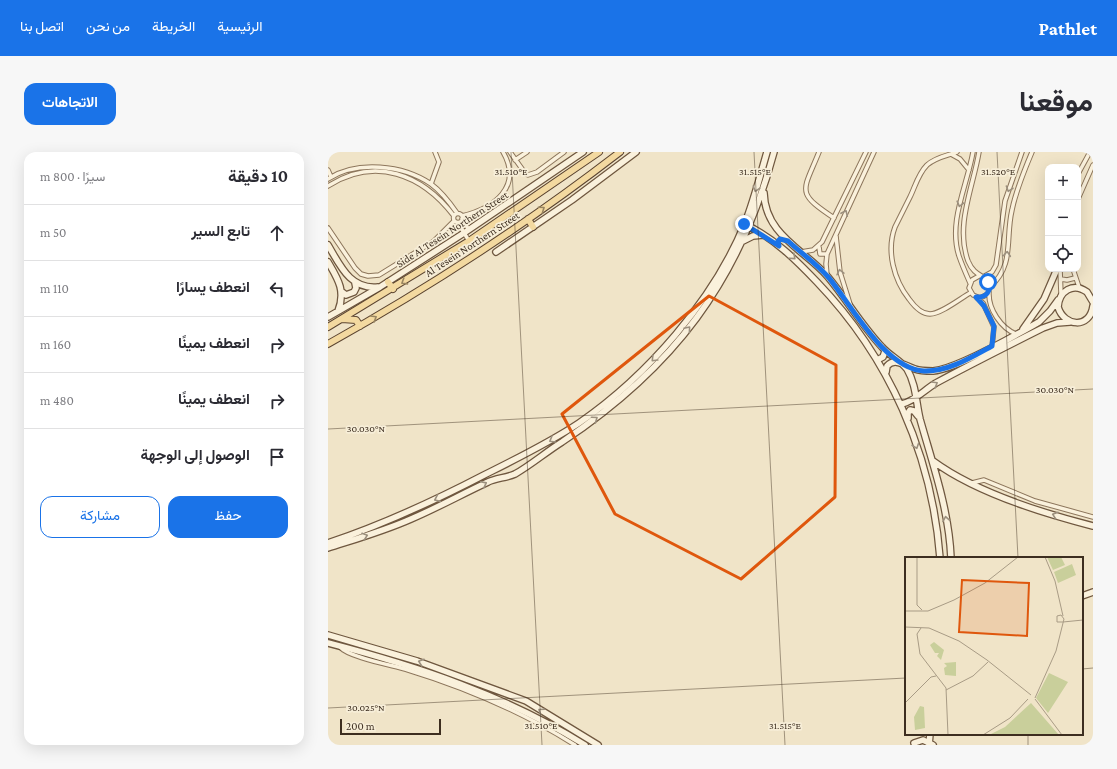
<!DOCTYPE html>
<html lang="ar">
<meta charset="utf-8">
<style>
:root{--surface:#fff;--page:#f7f7f7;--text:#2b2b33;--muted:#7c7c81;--line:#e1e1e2;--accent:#1a73e8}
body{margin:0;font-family:"Crimson Pro",Vazirmatn,serif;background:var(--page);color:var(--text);direction:rtl}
.controls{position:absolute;right:12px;top:12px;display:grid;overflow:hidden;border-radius:8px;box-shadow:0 4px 16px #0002}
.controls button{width:36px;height:36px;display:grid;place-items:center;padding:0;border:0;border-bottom:1px solid var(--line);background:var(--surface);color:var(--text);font:20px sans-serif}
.scale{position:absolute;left:12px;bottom:10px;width:101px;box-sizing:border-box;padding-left:4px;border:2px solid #3d2e20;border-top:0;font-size:11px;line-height:14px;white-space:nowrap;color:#3d2e20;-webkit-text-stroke:3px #f7eed8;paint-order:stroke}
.stop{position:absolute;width:12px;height:12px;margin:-9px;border:3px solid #1a73e8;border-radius:50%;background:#fff}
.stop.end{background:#1a73e8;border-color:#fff;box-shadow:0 1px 4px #0008}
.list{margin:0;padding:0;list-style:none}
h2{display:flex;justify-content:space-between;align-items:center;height:52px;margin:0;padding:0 16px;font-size:17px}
h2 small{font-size:13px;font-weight:400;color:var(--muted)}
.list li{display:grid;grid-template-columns:26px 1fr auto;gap:12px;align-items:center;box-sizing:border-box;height:56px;padding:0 16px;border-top:1px solid var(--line)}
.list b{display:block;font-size:15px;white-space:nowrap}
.list em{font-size:13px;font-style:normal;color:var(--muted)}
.actions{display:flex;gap:8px;padding:12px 16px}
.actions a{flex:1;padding:9px 0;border:1px solid var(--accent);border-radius:12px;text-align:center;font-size:14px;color:var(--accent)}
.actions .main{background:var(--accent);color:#fff}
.icon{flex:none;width:22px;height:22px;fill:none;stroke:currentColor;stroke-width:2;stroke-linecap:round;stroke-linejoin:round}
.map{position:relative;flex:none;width:765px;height:593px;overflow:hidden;direction:ltr;border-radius:12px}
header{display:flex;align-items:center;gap:24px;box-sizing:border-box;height:56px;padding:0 20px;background:var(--accent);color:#fff}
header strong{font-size:19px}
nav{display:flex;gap:22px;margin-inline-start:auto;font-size:14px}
.intro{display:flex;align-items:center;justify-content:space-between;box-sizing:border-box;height:96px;padding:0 24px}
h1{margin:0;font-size:28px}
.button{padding:10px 18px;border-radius:12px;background:var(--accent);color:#fff;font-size:14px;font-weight:700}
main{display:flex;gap:24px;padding:0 24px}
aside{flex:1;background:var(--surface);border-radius:12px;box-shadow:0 4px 16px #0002}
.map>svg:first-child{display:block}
</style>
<header>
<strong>Pathlet</strong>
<nav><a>الرئيسية</a><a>الخريطة</a><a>من نحن</a><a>اتصل بنا</a></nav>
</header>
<div class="intro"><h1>موقعنا</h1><a class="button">الاتجاهات</a></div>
<main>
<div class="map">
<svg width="765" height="593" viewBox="0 0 765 593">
<rect width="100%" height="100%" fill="#f0e4c8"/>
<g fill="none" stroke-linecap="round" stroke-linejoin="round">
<g stroke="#8d765c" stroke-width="5.5">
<path id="street" d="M182,0L197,21L200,23L209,20L236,0
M491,0C475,40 467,40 506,66
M629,0C618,4 608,5 599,13C590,22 587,35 582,45C577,55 572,65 567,75C558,99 566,128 581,147C586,154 593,162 602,162C613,162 633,146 642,141
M651,0C645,36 627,73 640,109C647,126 658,122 662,133L660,142L652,146L645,143L641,136L644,128L651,124
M623,2L632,7L641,18
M187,8L199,0
M0,18L3,25
M750,22L762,0
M0,27C29,8 75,13 103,32C114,40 122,51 129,61
M103,32L111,10L107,0
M0,34C47,4 94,22 126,64
M750,47L765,13
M125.5 66a4.5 4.5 0 1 1 9 0a4.5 4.5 0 1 1-9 0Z
M134,64C166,56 195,35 175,0
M134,67L141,78
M130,71L141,89
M0,76L27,116L33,122L40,124L51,123L106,89L126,69
M508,84L512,120L522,152
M491,95L492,102H499
M473,100L485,98L494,90L538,0
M732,117L733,142
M745,117L751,135
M499,123L498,112L499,102L546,0
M655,125L664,120L668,113L677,49L694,0
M733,127L739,128L747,126
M642,131C638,122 634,113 631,104C620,70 639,34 645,0
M662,135C687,113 677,87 684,58C688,38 696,19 704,0
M661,140C660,157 673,176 688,182
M649,146L655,151L666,175L664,195
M644,331L656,328L707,349L765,365
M12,495C20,505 63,513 77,517C136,535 195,560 247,593"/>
</g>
<g stroke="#6f573f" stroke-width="8">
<path id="secondary" d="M436,41C437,83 477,98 500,125C519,148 534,174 554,195C562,204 572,208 579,217C588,232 588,250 592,267C605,313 621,358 623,406
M418,73C446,86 468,108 489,130C561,205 604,302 612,406
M415,89L425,84L435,83
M0,93C12,113 22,138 50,135
M168,100L244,48L308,0
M0,110C10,127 18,139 10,159
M14,140L18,143L26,140L28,136L27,131
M765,150L759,140C745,130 731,139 730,155C736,175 762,177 765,154
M0,165L52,135L136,81L255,0
M695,177L716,147L729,117
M549,208L555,205L557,199
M558,220L559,214C567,205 577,214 587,217C592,219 599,219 605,219C629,217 688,183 711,170L722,159L730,148
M574,252C587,249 596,238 608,231C643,212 679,194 715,176L729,171L742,170
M580,266V261L582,258L586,259L590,264
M605,309C647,340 714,361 765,374
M0,391C54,373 106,349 156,323C188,307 221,291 251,271C319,224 386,148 417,71C426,48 432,24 439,0
M0,396C28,387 56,379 83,367C109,356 134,342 160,330C168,326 178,326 187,322C203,313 218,300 234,290C345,216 411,130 446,0
M754,444L765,440
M0,483L89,509L198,549L270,593
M0,491C89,514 179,544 257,593
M586,591L595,588L605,593
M601,593L602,582"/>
</g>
<g stroke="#5b4430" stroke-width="8">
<path id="primary" d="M200,67L205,75
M60,130L65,137
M14,167L28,168L32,174
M0,175L141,89L271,0
M0,192C102,135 200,71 292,0"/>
</g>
<use href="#street" stroke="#faf1dc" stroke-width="3.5"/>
<use href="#secondary" stroke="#faf1dc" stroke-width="5.5"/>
<use href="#primary" stroke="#f3d9a0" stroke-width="6"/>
</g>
<defs><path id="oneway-chevron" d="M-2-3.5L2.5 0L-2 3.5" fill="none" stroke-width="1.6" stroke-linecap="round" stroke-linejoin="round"/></defs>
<g stroke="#9c907e">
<use href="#oneway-chevron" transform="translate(428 37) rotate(107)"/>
<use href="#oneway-chevron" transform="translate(681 37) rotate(109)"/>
<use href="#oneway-chevron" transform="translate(632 52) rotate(105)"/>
<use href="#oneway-chevron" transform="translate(517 61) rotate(-65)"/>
<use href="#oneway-chevron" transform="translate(679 102) rotate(-85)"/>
<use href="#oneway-chevron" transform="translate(465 105) rotate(42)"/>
<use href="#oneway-chevron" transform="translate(512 120) rotate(-103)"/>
<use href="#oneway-chevron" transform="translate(360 177) rotate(-50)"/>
<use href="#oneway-chevron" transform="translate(326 207) rotate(135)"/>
<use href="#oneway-chevron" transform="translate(607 232) rotate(-30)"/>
<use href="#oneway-chevron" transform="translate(267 267) rotate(-35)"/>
<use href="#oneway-chevron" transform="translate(224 288) rotate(150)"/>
<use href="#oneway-chevron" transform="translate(588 294) rotate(71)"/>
<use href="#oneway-chevron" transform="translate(156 332) rotate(-26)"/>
<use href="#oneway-chevron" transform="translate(109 347) rotate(156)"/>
<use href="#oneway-chevron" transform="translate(727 363) rotate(-161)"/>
<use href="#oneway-chevron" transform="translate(618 367) rotate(-100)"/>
<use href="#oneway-chevron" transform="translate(37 384) rotate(-19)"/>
<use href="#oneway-chevron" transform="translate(93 510) rotate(-161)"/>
<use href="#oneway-chevron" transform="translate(213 559) rotate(-145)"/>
</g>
<g stroke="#988460">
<use href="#oneway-chevron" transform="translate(214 57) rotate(-35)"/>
<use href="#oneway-chevron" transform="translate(76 130) rotate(148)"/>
<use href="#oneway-chevron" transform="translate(46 166) rotate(-31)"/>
</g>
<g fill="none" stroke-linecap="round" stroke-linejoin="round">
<path stroke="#1a73e8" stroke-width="5" d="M416,72L451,94L450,89L452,87L460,89C473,101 489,112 501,126C524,154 557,217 596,219C620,220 644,205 664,194L666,174L656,154L648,145C658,146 664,139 660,130"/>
</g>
<path fill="none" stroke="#df570d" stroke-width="3" stroke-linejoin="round" d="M381,144L508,213L507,345L413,427L287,362L234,262Z"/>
<path fill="none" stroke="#3d2e20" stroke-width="1" stroke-opacity="0.45" d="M183,0L214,593M426,0L457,593M669,0L690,406M0,277L765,237M754,517L765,516M0,556L578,526M700,582V593"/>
<g text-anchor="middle" stroke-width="3.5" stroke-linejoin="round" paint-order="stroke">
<g font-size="11" fill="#3d2e20" stroke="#f7eed8">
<text transform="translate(124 77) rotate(-33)" y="4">Side Al Tesein Northern Street</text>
<text transform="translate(144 92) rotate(-33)" y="4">Al Tesein Northern Street</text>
</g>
</g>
<g transform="translate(577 405)">
<rect width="178" height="178" fill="#f0e4c8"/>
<path d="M142,0H156L160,8L148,13ZM167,7L171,18L153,26L149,15ZM29,85L39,93L36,103L32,99L34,96H30L25,88ZM51,105V119L40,118L39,111L42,109L39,106ZM144,116L163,125L143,156L131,141ZM126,146L154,178H84L100,170ZM15,149L19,150L20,171L10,173L9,160Z" fill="#c9cf9b"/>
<path fill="none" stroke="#a89b85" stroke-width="1" d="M12,0V48L17,53M140,0L150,24L158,59M0,54H23L49,43L80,26L113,0M158,65L178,63M0,70L24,71L54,84L82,103L126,138M16,71L12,77L15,97L41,131L43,178M41,133L68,119L83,105M130,141L151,94L159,62L156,58L152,59V65H158M130,142L157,178M0,146L26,120L31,119M78,178L105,161L123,142"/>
<path fill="#df570d" fill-opacity="0.15" stroke="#df570d" stroke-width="2" d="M57,23L124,26L122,79L54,75Z"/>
<rect width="178" height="178" fill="none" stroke="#3d2e20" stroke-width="2"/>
</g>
<g font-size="10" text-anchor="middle" fill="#3d2e20" stroke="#f7eed8" stroke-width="3.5" stroke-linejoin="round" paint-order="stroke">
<text x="183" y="23">31.510°E</text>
<text x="427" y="23">31.515°E</text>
<text x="670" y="23">31.520°E</text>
<text x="727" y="241">30.030°N</text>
<text x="38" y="280">30.030°N</text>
<text x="38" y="559">30.025°N</text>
<text x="213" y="577">31.510°E</text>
<text x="457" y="577">31.515°E</text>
</g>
</svg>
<div class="controls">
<button>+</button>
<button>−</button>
<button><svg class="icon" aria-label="locate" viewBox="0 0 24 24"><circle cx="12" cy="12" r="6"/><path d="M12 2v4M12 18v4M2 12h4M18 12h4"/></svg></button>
</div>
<div class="scale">200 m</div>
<div class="stop" style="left:660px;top:130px"></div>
<div class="stop end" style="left:416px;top:72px"></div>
</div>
<aside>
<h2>10 دقيقة<small>سيرًا · 800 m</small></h2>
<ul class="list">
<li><svg class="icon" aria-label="ahead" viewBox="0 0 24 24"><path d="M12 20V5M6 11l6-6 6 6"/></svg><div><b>تابع السير</b></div><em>50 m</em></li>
<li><svg class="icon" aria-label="left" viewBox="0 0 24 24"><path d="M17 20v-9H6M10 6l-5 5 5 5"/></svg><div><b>انعطف يسارًا</b></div><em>110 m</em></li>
<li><svg class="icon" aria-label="right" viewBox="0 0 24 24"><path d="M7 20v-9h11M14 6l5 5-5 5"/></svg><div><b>انعطف يمينًا</b></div><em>160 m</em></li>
<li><svg class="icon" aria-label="right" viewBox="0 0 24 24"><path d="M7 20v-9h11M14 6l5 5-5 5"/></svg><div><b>انعطف يمينًا</b></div><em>480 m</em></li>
<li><svg class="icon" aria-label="arrive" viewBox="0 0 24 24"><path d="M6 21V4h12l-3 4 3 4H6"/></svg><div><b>الوصول إلى الوجهة</b></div></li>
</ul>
<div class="actions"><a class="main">حفظ</a><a>مشاركة</a></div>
</aside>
</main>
